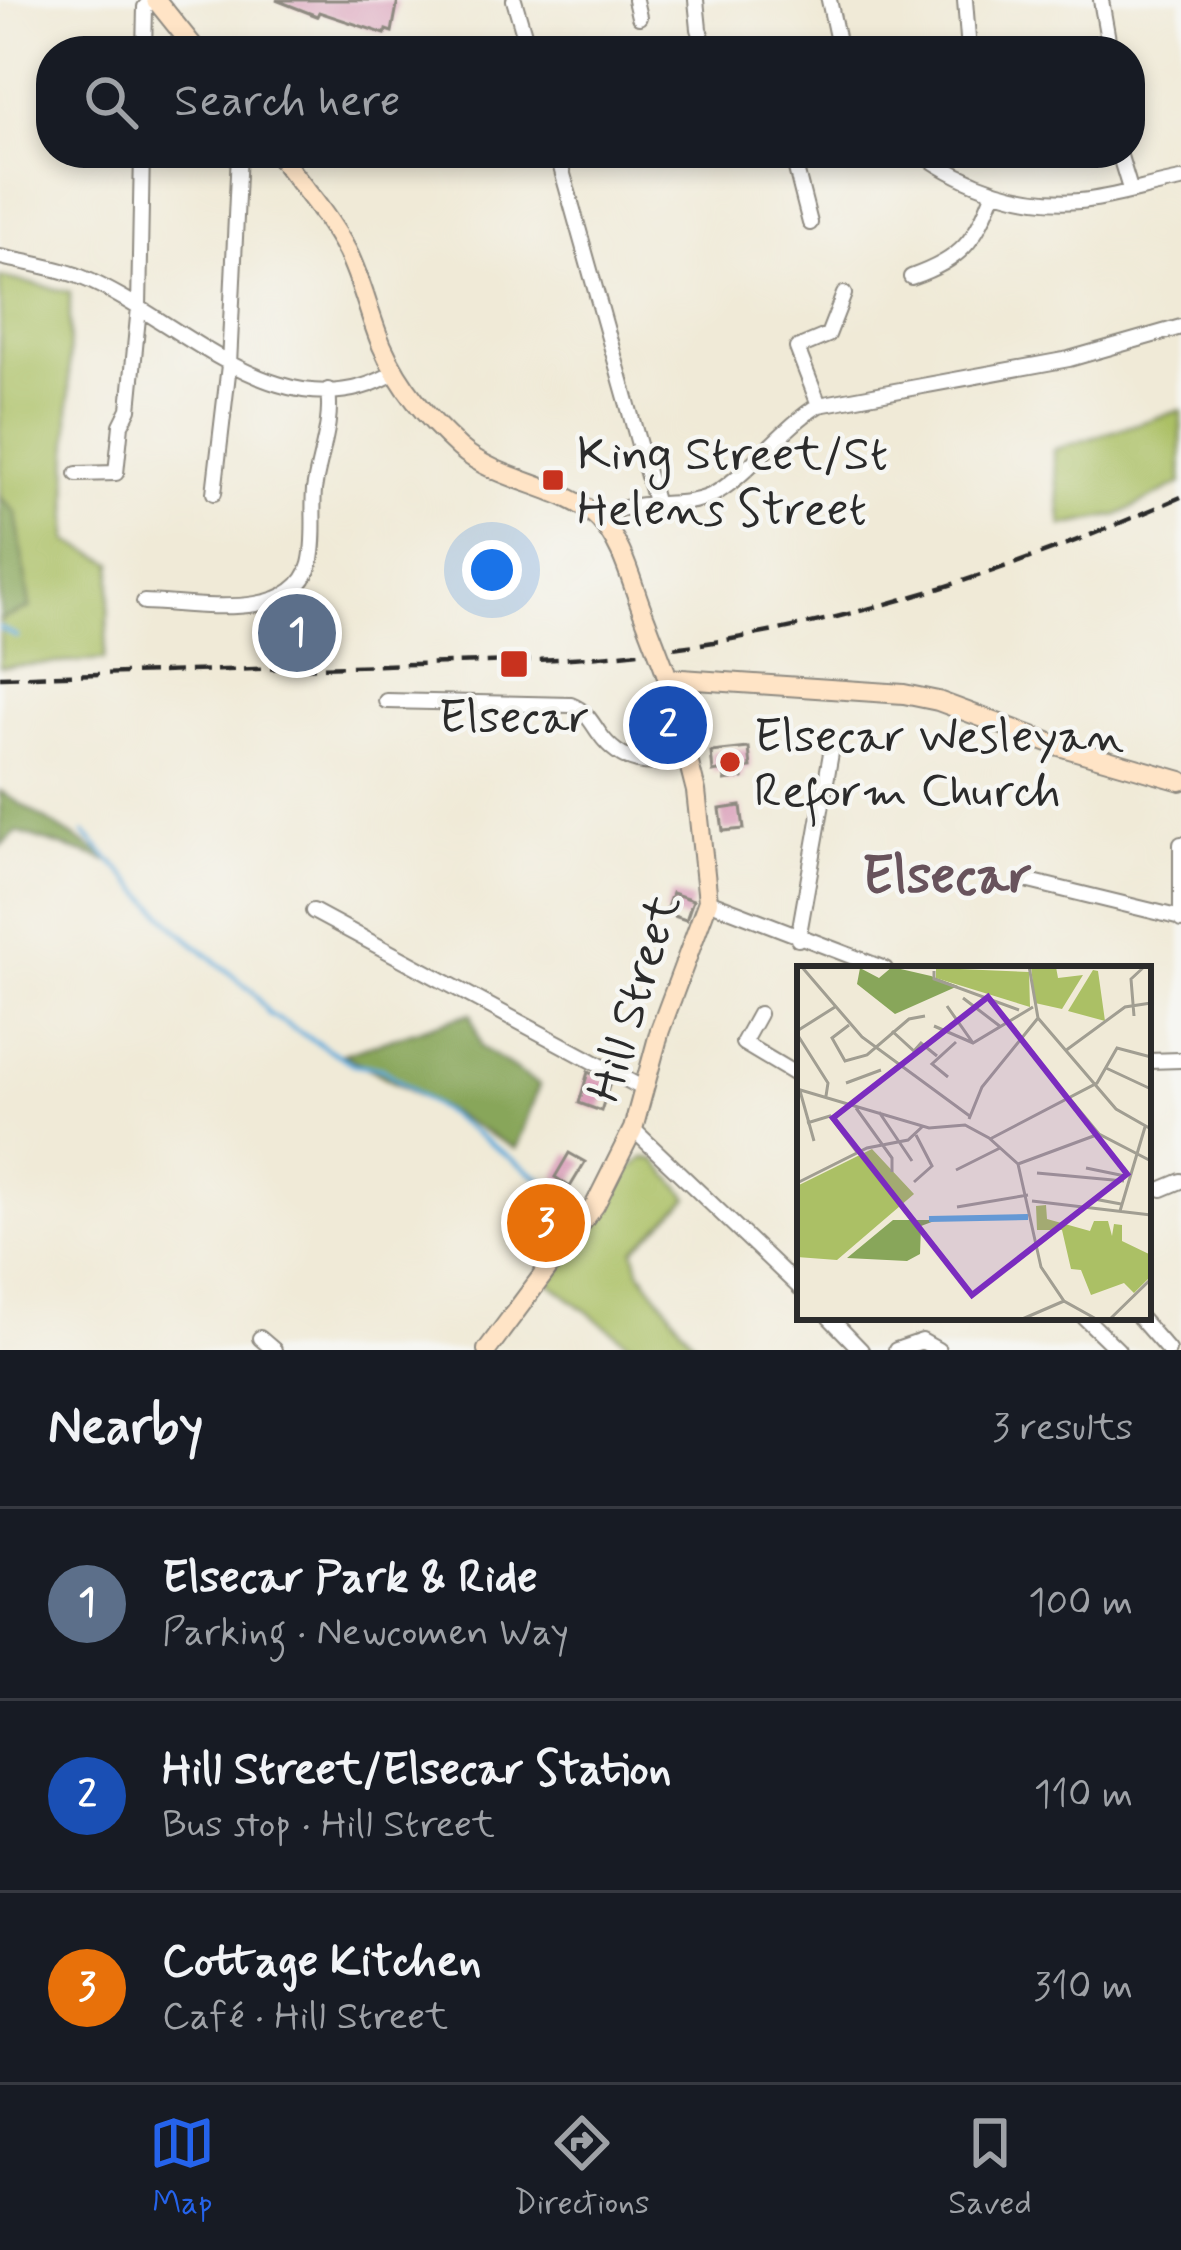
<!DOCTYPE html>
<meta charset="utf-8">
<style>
:root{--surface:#171b24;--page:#20242c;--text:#f1f3f6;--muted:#9ea1a6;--line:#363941;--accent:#2563eb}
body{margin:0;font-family:Mynerve,sans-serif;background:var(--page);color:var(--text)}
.you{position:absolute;left:492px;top:570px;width:42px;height:42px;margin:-30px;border:9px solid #fff;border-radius:50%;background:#1a73e8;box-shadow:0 0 0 18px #1a73e833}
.badge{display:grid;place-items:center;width:78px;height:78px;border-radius:50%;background:var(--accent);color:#fff;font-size:39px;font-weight:700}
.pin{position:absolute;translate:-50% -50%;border:6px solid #fff;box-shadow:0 3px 12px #0006}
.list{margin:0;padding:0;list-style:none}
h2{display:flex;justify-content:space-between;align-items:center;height:156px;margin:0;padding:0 48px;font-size:51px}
h2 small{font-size:39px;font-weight:400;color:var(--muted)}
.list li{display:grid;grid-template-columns:78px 1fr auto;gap:36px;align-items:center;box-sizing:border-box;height:192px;padding:0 48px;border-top:3px solid var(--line)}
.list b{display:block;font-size:45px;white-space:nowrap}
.list p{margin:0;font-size:39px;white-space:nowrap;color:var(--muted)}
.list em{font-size:39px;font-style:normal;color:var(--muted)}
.icon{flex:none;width:66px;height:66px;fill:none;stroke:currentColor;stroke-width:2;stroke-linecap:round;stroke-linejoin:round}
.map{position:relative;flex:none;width:1181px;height:1350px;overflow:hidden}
.search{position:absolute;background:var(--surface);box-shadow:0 6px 18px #0003;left:36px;right:36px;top:36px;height:132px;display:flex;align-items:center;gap:30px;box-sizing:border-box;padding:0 42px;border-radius:48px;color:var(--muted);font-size:45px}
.sheet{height:732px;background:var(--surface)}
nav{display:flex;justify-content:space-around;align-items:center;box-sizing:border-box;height:168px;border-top:3px solid var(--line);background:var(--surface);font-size:33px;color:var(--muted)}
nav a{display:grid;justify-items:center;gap:6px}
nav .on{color:var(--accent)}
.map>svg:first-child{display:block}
</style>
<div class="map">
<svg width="1181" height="1350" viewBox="0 0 1181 1350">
<rect width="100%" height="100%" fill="#f6f6f2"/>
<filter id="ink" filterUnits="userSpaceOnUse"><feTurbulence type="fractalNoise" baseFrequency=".00833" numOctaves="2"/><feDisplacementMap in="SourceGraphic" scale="24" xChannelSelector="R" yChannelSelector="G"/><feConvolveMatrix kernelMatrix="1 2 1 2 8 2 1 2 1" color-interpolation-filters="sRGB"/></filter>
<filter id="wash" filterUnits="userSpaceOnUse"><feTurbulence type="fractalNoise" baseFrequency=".004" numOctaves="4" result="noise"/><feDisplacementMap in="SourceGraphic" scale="48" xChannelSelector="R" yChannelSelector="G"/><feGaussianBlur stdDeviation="2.7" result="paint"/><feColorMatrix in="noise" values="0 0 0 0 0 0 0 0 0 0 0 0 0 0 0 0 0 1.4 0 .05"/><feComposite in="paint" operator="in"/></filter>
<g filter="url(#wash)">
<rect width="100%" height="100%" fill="#f0ead7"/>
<path fill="#abc065" stroke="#6b7648" stroke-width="3" d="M0,277L70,292L68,541L113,563L104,660L0,667V620L30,608L16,514L0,497Z
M1181,410V483L1118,515L1062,526L1053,450Z
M644,1158L656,1161L689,1198L634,1250L639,1269L699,1350H638L549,1283L607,1210L626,1173Z"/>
<path fill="#88a65a" stroke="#5a6842" stroke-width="3" d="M0,497L16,513L30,608L0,620Z
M0,791L115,863L17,832L0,846Z
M471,1013L481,1047L539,1085L516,1149L343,1054Z"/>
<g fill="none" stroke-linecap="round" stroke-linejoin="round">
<path stroke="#62acda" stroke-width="4.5" d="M0,628L17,637
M84,833L180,932L253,992L269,1014L353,1064L381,1068L575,1203"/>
</g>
<g id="blocks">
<path fill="#d99db8" d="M276,0H398L392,32L386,30L385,34L319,12L317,16Z
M749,748L751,768L742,769L743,778L725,781L724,770L713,772L711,752Z
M741,806L744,829L723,831L720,809Z
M672,893L693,900L686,920L665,913Z
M588,1072L610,1083L601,1111L579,1103Z
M569,1153L585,1162L570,1187L555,1177Z"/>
</g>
</g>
<g filter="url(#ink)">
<use href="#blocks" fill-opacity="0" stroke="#8e8a81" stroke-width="3"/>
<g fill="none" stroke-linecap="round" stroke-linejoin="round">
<g stroke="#8e8a81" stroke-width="18">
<path id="street" d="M514,0L529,51
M635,0L639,17
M696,0L699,29L707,51
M829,0L840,51
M965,0L969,51
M1101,0L1110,51
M144,51L145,7L152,0
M557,153L656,505
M792,153L810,223
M921,153C966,186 1025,206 1080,201C1113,198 1148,186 1181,180
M1119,153L1130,189
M0,257C27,263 56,267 81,277C178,316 283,440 395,372
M911,277C962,259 975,242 994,191
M819,405L797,348L828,335L844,294
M77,474L116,473L121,425L129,409L139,307L142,153
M214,493L229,365L239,153
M601,520C628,495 677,511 710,496C743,481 782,427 819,405L1069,359L1181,327
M144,602C191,603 294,624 310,564C316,541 312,514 314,490C319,456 333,425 328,390
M386,701L571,705C586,711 590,720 599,733C622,766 651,767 687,757
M1181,844V920
M1029,881L1181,918
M708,901L885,969
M313,911L644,1089
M798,939L831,753
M759,1014L743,1043L800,1077
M1148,1061L1181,1060
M633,1129L800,1288
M1162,1189L1181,1181
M829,1317L861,1350
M1084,1317L1118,1350
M1139,1317L1168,1350
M260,1338L274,1350
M896,1350L922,1341L938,1350"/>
</g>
<g stroke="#8e8a81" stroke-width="22">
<path id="secondary" d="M156,0L197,51
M277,153C301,185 328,215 347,251C362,281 369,315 382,346C400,387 427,418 460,448C500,483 567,486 599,519C622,542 631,581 642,610
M667,678L904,694L938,701L1059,746L1181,781
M487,1350L595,1205L633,1129L660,1030L708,901L696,791L665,670"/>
</g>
<use href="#street" stroke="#fff" stroke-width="14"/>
<use href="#secondary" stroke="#ffe4c6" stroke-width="18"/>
<path stroke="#2b2b2b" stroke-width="4.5" stroke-dasharray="18 9" stroke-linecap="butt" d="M0,677C128,673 256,669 383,665C465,662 548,662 630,653C820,634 1007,574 1181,497"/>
<g stroke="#8e8a81" stroke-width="22" stroke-linecap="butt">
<path id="secondary-bridge" d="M642,610L665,670"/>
</g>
<use href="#secondary-bridge" stroke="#ffe4c6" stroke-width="18"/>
</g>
</g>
<g fill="#c8321e" stroke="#f6f6f2" stroke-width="4.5">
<rect x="541" y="468" width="24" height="24" rx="6"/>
<rect x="499" y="649" width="30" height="30" rx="6"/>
<circle cx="730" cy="762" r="12"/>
</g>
<g text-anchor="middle" stroke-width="9" stroke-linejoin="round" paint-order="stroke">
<g font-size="48" fill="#2b2b2b" stroke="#f6f6f2" text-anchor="start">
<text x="577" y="469">King Street/St<tspan x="577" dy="55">Helens Street</tspan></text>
<text x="514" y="732" text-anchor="middle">Elsecar</text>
<text x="754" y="751">Elsecar Wesleyan<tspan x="754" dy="55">Reform Church</tspan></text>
</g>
<g font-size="48" fill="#2b2b2b" stroke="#f6f6f2">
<text transform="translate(632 997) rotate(-73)" y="17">Hill Street</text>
</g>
<g font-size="54" font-weight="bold" fill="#68535c" stroke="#f6f6f2">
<text x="947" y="892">Elsecar</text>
</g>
</g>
<g transform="translate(797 966)">
<rect width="354" height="354" fill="#f0ead7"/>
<path d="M234,0L259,1L261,12L286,9L265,43L238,37ZM139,2L232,6L233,41L139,12ZM296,4L301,5L308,55L271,45ZM75,183L117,228L40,294L0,291V220ZM249,239L250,253L293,265L297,255H311L315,270L317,258L325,259V275L354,289V310L337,327L327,317L294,329L284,304L274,303L265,264H240L239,240Z" fill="#abc065"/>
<path d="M95,1L134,10L161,20L98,48L60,18L63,2L82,12ZM96,254H140L124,260L123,288L110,295L50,292Z" fill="#88a65a"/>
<path fill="none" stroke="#62acda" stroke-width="6" d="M132,253L231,251"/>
<path fill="none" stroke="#a19e92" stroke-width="3" d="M4,0L65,71L174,151M232,0L241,52L319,143L354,163M137,5V13L222,44M166,32L204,61M150,40L176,77M337,50L334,13L348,0M52,59L35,72L48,95L70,89L112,53L128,50M137,60L176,77L236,41M0,65L38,41M95,65L117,85L124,77L140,90M0,68L31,117L29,130M268,85L328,41L354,37M309,102L354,123M151,111L135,98L159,76M49,117L84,104M0,123L132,162L168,159L192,172L221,198L244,301L267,335L301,354M3,125L17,175M273,133L302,168L354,195M59,142L95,192V206M82,146L115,195M172,153L185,121L241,52M10,157L33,150L60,186M193,173L300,117L320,82L354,91M221,198L302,168M289,202L328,210M159,204L203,182M240,207L327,215M117,216L135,200L119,169M0,217L70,182L111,174L126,160M235,235L354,249M160,241L231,229M290,241L297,233L324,238M323,245L348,161M223,354L267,335M312,354L354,313"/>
<path fill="#7b2cbf" fill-opacity="0.15" stroke="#7b2cbf" stroke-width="6" d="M191,31L330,208L175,329L36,152Z"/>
<rect width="354" height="354" fill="none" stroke="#2b2b2b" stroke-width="6"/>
</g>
</svg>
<div class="you"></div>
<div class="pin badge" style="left:297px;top:633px;background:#5c6f8a">1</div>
<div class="pin badge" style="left:668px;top:725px;background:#1a4fb4">2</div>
<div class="pin badge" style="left:546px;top:1223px;background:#e8710a">3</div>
<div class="search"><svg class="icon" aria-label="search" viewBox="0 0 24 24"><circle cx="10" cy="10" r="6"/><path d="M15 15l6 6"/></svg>Search here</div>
</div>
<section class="sheet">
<h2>Nearby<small>3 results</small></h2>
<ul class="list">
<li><span class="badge" style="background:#5c6f8a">1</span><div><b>Elsecar Park &amp; Ride</b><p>Parking · Newcomen Way</p></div><em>100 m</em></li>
<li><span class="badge" style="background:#1a4fb4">2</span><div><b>Hill Street/Elsecar Station</b><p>Bus stop · Hill Street</p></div><em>110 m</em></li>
<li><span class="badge" style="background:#e8710a">3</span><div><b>Cottage Kitchen</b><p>Café · Hill Street</p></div><em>310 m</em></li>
</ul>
</section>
<nav>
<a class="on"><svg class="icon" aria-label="map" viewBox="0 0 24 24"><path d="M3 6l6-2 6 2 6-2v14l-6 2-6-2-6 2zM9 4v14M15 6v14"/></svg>Map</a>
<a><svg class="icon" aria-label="directions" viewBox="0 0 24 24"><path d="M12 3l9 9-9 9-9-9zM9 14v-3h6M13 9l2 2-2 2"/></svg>Directions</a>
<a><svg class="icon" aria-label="saved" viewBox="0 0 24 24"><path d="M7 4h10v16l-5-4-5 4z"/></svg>Saved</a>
</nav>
